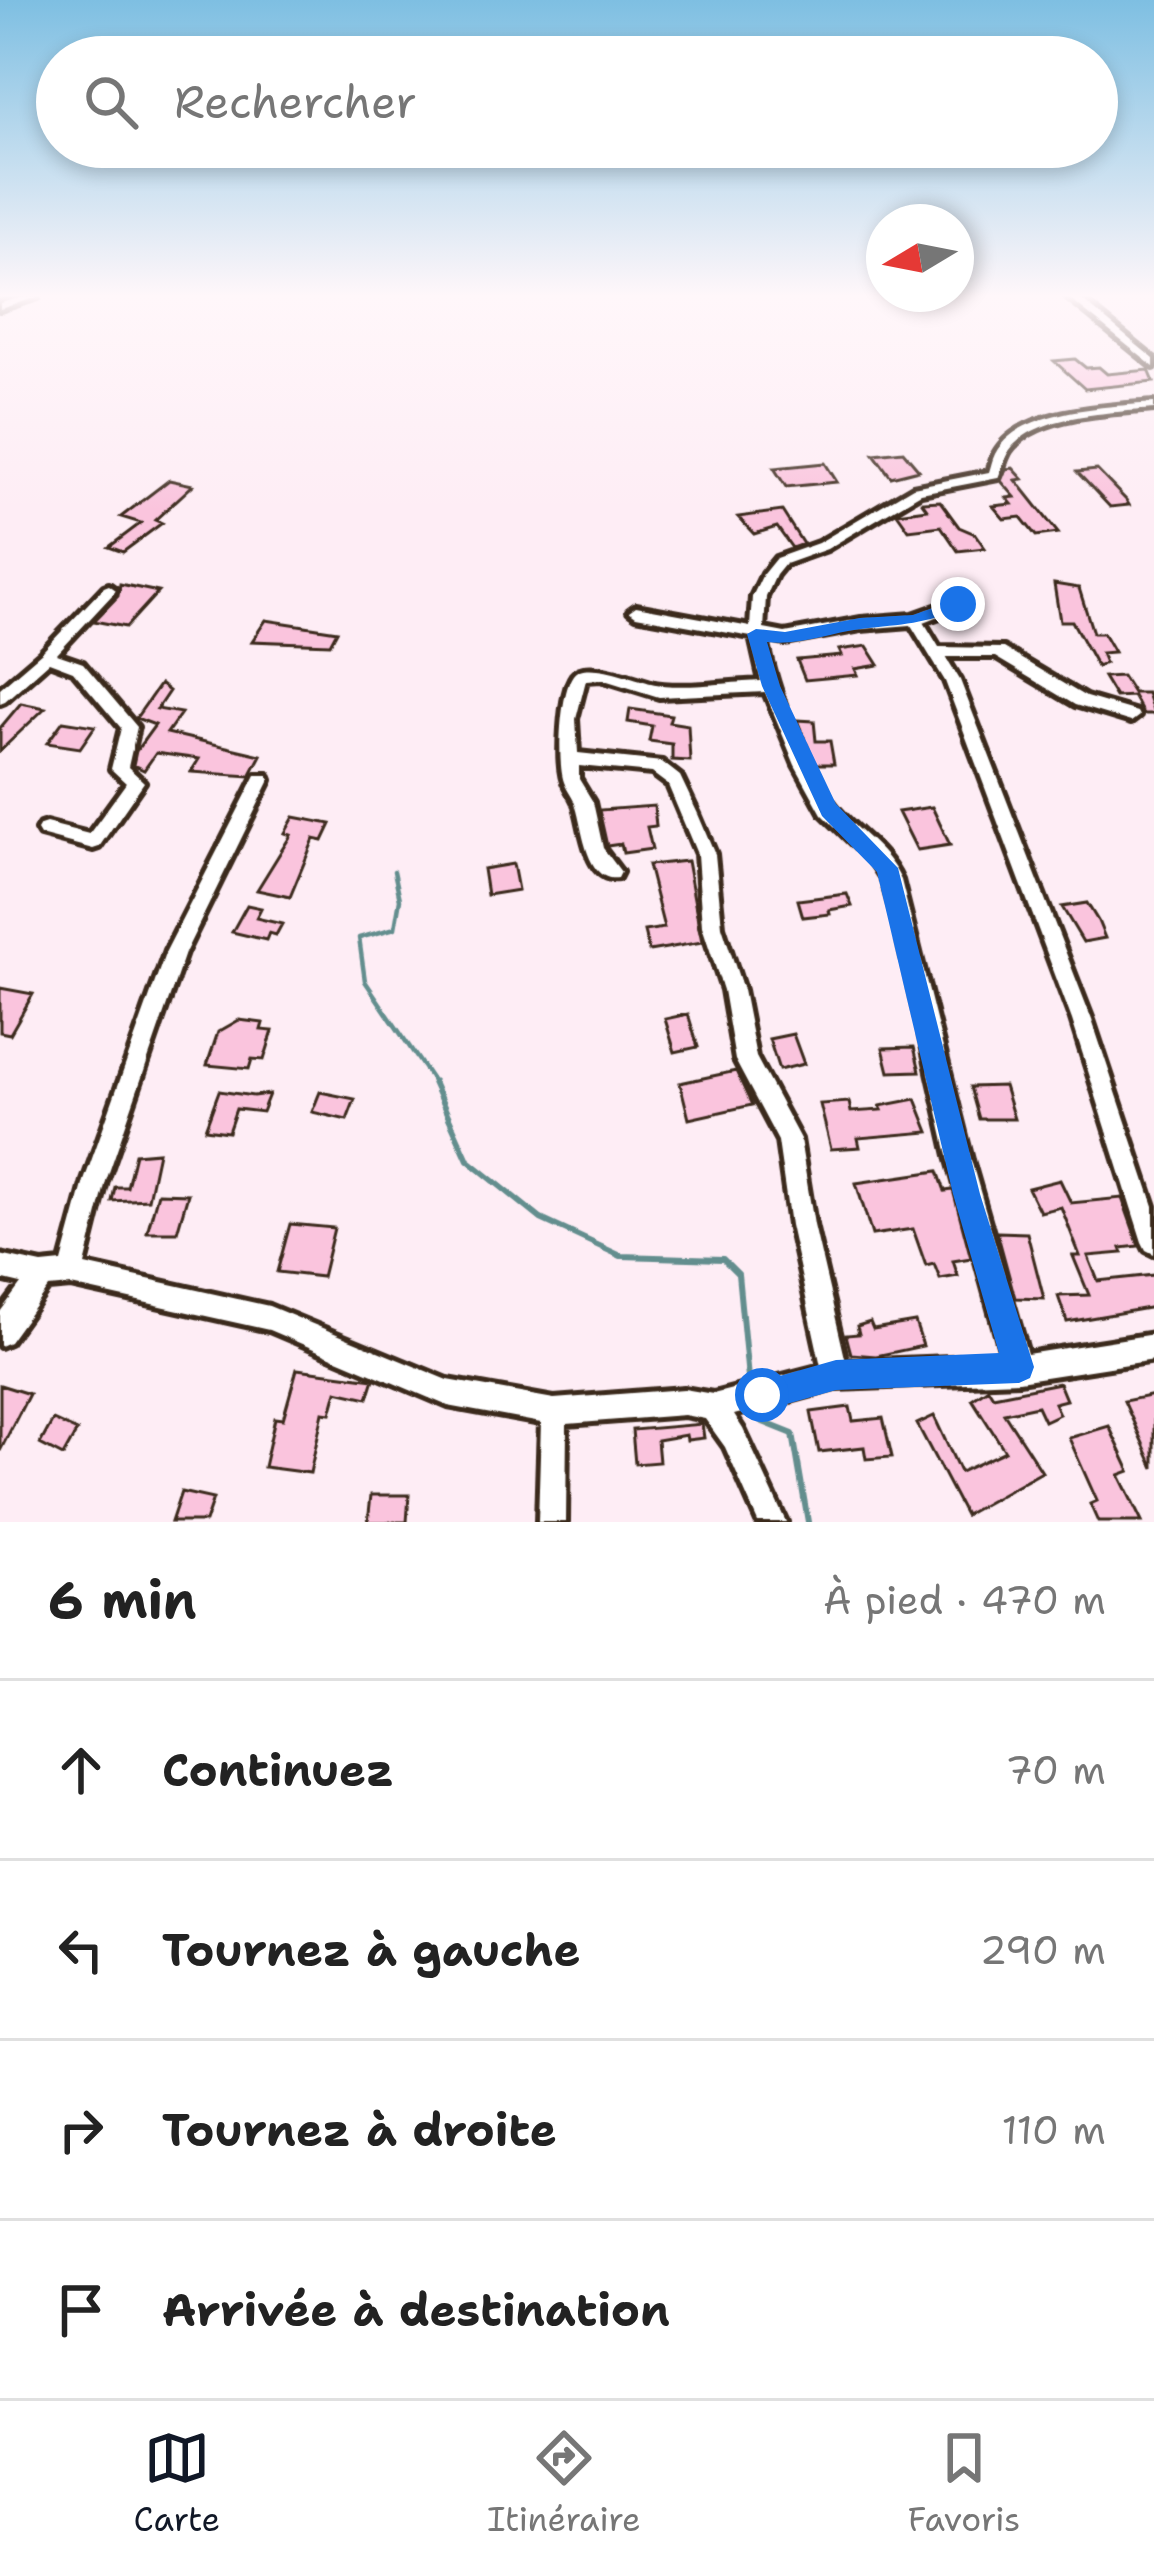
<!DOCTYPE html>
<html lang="fr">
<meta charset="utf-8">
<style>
:root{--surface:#fff;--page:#f2f2f2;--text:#222;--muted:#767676;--line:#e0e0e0;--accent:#111827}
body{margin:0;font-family:"Shantell Sans",sans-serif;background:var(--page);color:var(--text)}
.compass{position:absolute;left:866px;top:204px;width:108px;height:108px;border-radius:50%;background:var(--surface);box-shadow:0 6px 18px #0003;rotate:260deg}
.stop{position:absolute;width:36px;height:36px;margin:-27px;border:9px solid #1a73e8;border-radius:50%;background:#fff}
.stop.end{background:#1a73e8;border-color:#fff;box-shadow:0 3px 12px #0008}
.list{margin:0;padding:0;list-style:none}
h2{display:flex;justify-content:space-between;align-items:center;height:156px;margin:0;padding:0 48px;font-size:51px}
h2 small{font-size:39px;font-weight:400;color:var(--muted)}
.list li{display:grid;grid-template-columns:78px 1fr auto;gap:36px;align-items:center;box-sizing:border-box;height:180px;padding:0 48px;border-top:3px solid var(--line)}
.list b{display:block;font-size:45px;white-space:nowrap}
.list em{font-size:39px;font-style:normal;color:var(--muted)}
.icon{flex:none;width:66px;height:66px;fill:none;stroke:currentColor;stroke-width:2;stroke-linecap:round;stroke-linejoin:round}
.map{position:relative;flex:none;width:1154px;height:1522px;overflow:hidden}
.search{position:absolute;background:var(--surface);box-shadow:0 6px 18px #0003;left:36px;right:36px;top:36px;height:132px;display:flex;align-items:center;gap:30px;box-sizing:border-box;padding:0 42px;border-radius:66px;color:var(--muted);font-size:45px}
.sheet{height:876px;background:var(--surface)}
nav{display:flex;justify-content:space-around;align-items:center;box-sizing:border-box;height:168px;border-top:3px solid var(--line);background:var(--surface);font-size:33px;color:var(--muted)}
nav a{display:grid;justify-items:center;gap:6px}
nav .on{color:var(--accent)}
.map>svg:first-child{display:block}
</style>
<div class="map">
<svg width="1154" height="1522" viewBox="0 0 1154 1522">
<rect width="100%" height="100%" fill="#feedf5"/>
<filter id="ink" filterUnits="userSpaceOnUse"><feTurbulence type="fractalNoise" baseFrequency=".00833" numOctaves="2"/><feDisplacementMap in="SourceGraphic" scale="24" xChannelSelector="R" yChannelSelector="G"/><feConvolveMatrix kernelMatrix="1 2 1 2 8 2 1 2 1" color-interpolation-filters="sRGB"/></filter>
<g filter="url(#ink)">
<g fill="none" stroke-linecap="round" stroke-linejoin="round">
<path stroke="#648e8e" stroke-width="4.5" d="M394,871L400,899L395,928L359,938L365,981L434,1083"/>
<path stroke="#648e8e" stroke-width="6" d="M432,1080L468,1160L541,1219L621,1256L723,1259L738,1274L749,1389
M754,1405L763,1422L793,1434L808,1522"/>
</g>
<path fill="#fac4dd" stroke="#3b2a1e" stroke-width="3" d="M1075,359L1086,368L1099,367L1107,374L1149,370L1154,382L1085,389L1054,361Z
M903,451L919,470L891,477L874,454Z
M825,463L837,482L786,487L774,468Z
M1013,468L1023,479L1016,480L1058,533L1036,536L1021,517L1004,519L993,506L1012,504L1007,498L1015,497L1001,481L1006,469Z
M1097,470L1126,500L1129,505L1110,507L1077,472Z
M169,480L193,485L155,520L162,523L123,552L109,547L141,523L121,517Z
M940,501L959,527L975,534L985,548L958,551L941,526L909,530L897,513L927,509L922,502Z
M782,511L803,544L792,548L777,527L754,534L738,517Z
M120,584L158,592L126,627L94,621L118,596Z
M1054,584L1079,588L1093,633H1103L1114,652L1101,653L1105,663L1097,667L1072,621H1060Z
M266,620L305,626L337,631L330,644L252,641Z
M867,646L879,665L855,669L858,675L805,680L797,660L842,656L839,650Z
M1122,676L1133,693H1147L1154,714H1143L1133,696L1115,697L1103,677Z
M160,684L169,691L157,709L181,713L167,733L261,755L250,776L191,772L199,759L156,753L144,770L133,765L136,751L155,725L136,718Z
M21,703L45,708L0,751V728Z
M630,709L671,715L669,722L688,725L690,761L672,760V744L649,741L652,726L628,722Z
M797,720L814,721L816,741H830L834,764H815Z
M63,721L95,726L80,748L47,743Z
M654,806L656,826L647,827L652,849L623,853L621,844L607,846L599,810Z
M932,807L950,845L917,850L898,812Z
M294,817L331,824L323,841L314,839L290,897L257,890L291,835L285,833Z
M687,861L702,942L649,951L644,931L664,928L648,865Z
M513,864L518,890L487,895L483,869Z
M847,894L852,906L829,910L830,914L803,917L798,900Z
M1087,903L1098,921L1105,938L1083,942L1062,907Z
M247,905L261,908L256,918L282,924L276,935L269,933L266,940L232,932Z
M0,988L33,994L10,1034L0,1032Z
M688,1014L698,1047L675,1052L665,1019Z
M239,1020L263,1023L261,1030L273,1031L264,1060L252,1059L249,1069L207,1065L218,1032Z
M793,1034L804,1064L779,1070L769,1039Z
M914,1047L920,1071L889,1072L883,1048Z
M736,1071L752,1105L689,1119L680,1083Z
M1004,1086L1014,1119H979L970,1087Z
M219,1091L253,1096L269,1094L262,1112L236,1109L228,1132L205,1129Z
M320,1092L355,1099L347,1120L312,1112Z
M916,1099L929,1132L858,1138L860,1147L831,1149L820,1104L849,1102L851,1112L882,1110L880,1106Z
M158,1152L148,1199L112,1201L115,1187H127L135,1154Z
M938,1171L945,1191L953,1190L971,1258L953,1261L958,1276L940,1279L934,1264L926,1266L913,1229L872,1235L856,1183Z
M1060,1180L1071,1203L1122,1198L1139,1246L1121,1248L1123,1253L1088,1256L1098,1281L1154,1275V1307L1067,1322L1058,1296L1089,1295L1073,1256H1080L1061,1207L1040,1212L1028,1188Z
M158,1193L188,1194L177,1232H147Z
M290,1224L334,1228L322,1277L277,1272Z
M997,1232L1027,1233L1044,1299L1015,1298Z
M870,1322L873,1329L915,1322L923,1346L876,1356L851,1354L846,1335L859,1334L857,1326Z
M297,1369L374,1379L368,1398L337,1391L331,1413L323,1412L310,1473L264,1467L275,1418L283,1419Z
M1059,1383L1066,1400L1054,1403L1059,1414L1044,1421L1037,1406L1004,1413L1042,1472L965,1515L917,1424L934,1416L960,1472L1005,1451L972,1399L988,1388L993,1396Z
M0,1385L29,1394L0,1451Z
M1154,1395V1468L1124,1401Z
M850,1407L853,1421L883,1418L892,1457L866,1459L864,1447L819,1452L811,1412Z
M53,1420L77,1431L63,1456L40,1444Z
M702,1424L704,1438L687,1440L686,1435L657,1440L659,1462L635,1464L632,1430Z
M1109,1426L1130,1471L1119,1475L1142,1522H1098L1090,1504L1097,1501L1069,1438Z
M181,1492L213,1499L205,1522H171Z
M371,1495H409L407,1522H368Z"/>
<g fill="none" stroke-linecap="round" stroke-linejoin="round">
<g stroke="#3b2a1e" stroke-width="10">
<path id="street" d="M23,297H38L0,309V303Z
M1067,297H1078L1154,359V367Z
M1154,403V409C1112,413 1036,413 1009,451C1004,459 1002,469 998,478L921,493L827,549L785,564L776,575L766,597L764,629L785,633L861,619L913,615L958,599L965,604L963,607L924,622L939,647L1003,648L1086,697L1137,712L1139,716L1131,722L1075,705L995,657H946L960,680L1092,1020L1154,1206V1254L1146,1250L1142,1242L1072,1020L945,681L911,625L861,629L785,643L766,639C775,689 806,772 839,810C861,835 887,849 901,880L971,1160L1027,1354L1154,1334V1360L1019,1381L836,1388L734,1415L743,1429L786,1522H758L725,1447L705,1419L684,1415L567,1424L566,1522H538L541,1423L448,1406L269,1330L71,1286L48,1288L9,1342L0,1346V1312L21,1284L0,1279V1255L42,1264L62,1262L84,1181L166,951L256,775H268L270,780L185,953L106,1181L85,1265L269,1306L448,1380L554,1399L684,1389L713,1394L821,1366L790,1225L778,1141L735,1060L723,990L702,926L697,854L668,785L652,773L579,766V779L593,802L603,848L621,872L618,878C586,883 583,828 576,807C574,798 567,791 564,782C557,763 560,693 573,675C584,658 635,679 651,683C678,690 732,682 761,681L751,637L636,616L629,611L636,606L750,627L752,597L763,574L776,558L818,543L913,487L989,472C991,466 992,460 995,454C1019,408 1108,407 1154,403ZM601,679L659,697L765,692L795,765L822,814L873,864L883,880L895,921L949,1160L1003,1356L846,1362L814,1225L800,1139L756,1057L743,990L722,926L715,854L698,814L680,776L662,762L578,753L576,719L586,680Z
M109,585L116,590L114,593L57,654L83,663L137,727L128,767L144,782L99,847L93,849L40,835L37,830L40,825L46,823L89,834L126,783L111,769L121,728L73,671L49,662L5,701L0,703V688L42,652L104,587Z"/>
</g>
<use href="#street" fill="#fff" fill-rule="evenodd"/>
</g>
</g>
<linearGradient id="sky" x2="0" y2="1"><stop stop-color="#7ebfe2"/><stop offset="0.58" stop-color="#fff7fa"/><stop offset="1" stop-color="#fff7fa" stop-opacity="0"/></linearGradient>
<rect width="1154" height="510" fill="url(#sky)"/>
<path fill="#1a73e8" d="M958,599L964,600V608C923,624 904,624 861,629C829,633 799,646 767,642L780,686L836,804L898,868L980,1194L1034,1367L1030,1378L1019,1383L836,1390L762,1411L751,1406L747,1395L751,1384L836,1360L999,1353L953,1194L877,872L822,816L762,686L747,634L756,629L785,632L860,618L913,615Z"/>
</svg>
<svg class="compass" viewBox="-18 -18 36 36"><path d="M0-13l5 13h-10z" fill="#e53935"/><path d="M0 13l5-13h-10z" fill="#767676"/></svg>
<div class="stop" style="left:762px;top:1395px"></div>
<div class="stop end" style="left:958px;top:604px"></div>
<div class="search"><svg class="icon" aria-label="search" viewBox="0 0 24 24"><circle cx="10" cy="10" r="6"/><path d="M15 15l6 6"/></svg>Rechercher</div>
</div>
<section class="sheet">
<h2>6 min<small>À pied · 470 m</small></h2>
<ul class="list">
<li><svg class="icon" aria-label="ahead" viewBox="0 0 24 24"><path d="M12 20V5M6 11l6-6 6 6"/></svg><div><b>Continuez</b></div><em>70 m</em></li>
<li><svg class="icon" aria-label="left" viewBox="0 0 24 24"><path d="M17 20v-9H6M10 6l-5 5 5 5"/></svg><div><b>Tournez à gauche</b></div><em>290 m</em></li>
<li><svg class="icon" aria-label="right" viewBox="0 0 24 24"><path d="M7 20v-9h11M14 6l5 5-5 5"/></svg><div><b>Tournez à droite</b></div><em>110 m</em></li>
<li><svg class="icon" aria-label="arrive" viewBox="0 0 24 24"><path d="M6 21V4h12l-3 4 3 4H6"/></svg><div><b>Arrivée à destination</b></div></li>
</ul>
</section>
<nav>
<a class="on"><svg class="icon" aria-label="map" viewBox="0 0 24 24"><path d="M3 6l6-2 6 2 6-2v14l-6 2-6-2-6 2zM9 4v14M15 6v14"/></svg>Carte</a>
<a><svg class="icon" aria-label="directions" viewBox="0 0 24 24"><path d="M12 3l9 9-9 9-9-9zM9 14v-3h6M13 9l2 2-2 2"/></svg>Itinéraire</a>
<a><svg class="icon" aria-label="saved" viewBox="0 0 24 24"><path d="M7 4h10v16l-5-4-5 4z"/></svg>Favoris</a>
</nav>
